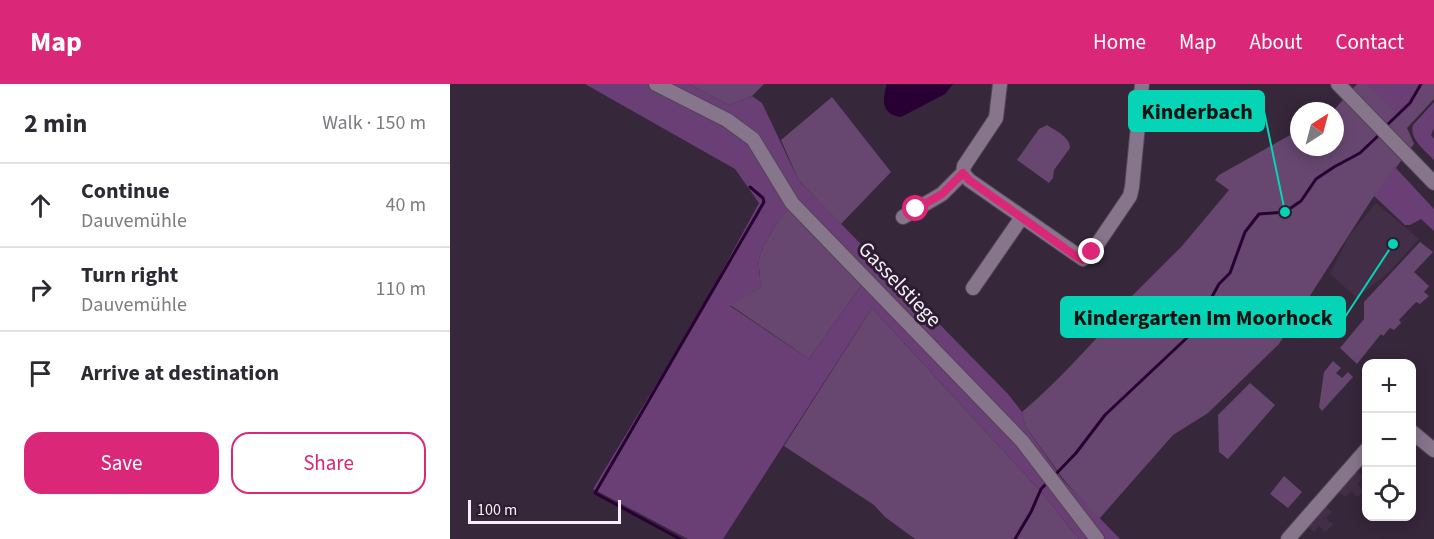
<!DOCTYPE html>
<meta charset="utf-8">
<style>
:root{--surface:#fff;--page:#f7f7f7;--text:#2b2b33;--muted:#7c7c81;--line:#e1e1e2;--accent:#db2777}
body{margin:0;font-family:"Source Sans 3",sans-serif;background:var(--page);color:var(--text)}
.controls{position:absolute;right:18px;bottom:18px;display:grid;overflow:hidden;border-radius:12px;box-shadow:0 3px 15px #0003}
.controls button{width:54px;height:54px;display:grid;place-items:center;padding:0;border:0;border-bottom:2px solid var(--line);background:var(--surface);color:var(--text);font:30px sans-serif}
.compass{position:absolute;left:840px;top:18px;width:54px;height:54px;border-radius:50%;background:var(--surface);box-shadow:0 3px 15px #0003;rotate:36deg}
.scale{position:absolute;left:18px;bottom:15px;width:153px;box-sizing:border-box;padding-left:6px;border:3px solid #f9effb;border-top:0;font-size:16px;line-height:21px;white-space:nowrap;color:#f9effb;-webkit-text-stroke:4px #2c1d30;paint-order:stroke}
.stop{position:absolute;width:18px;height:18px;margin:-14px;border:4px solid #db2777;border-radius:50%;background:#fff}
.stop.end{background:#db2777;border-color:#fff;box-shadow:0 2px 6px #0008}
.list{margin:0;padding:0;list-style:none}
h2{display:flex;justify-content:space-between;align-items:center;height:78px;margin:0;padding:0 24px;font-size:26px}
h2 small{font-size:20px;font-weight:400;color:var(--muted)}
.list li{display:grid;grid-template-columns:39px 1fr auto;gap:18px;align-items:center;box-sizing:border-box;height:84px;padding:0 24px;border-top:2px solid var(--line)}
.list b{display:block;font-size:22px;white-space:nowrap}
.list p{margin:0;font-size:20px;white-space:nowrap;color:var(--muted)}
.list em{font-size:20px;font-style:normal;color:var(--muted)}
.actions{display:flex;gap:12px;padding:18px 24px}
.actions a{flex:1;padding:14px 0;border:2px solid var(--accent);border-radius:18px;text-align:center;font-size:21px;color:var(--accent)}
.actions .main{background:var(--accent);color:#fff}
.icon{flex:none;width:33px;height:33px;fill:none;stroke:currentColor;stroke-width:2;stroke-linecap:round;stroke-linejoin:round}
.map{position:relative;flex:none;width:984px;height:455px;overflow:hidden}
header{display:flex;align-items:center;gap:36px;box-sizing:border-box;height:84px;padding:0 30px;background:var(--accent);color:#fff}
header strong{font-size:28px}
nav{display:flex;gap:33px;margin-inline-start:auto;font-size:21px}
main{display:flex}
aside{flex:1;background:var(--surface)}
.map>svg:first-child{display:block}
</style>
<header>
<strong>Map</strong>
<nav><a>Home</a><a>Map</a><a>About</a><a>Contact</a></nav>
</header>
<main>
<aside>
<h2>2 min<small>Walk · 150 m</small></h2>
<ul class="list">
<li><svg class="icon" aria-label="ahead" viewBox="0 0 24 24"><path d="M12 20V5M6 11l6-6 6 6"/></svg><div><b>Continue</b><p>Dauvemühle</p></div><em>40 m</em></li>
<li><svg class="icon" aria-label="right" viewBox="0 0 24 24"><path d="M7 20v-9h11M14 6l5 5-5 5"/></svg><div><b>Turn right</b><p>Dauvemühle</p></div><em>110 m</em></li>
<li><svg class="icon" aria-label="arrive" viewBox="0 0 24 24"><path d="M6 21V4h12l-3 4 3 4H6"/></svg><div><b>Arrive at destination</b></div></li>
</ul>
<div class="actions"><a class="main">Save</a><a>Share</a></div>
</aside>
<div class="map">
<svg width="984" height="455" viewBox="0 0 984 455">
<rect width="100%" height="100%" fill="#36273a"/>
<path fill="#422e47" d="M926,119L969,155L940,187L907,214L880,190L899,152Z
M905,386L913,393L907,400L914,406L908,413L901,407L895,413L887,407Z
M874,421L882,428L876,434L883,440L876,448L869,442L864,448L856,441Z"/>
<path fill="#674770" d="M239,0H314L302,12L279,21Z
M907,0H984V15L957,44L964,60L922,115L829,260L758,329L723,351L649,435L614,396L575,342L572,328C610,296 642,258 677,222L680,214L732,162L779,106L765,96L769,91L849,46V63H885V27H883Z
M382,13L441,88L391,140L349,97L331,56Z
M597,41C606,47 620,53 620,64L604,86L603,94L599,99L567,76L589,45Z
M342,120L402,181L411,202L359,275L280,221L310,204C311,194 308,184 309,175C311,161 332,131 342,120Z
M970,158L983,168L964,188L979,202L974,208L979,212L970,220L966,218L949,236L951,239L944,246L940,244L933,252L931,250L907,280L890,264L914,235V218Z
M422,224L594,411L629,455H465L435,433L424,421L334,362Z
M883,277L891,284L886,289L892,294L898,288L903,293L872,327L869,323L874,288Z
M800,299L825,321L778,375L769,368L768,331Z
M834,392L852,408L838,424L820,410Z"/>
<path fill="#6a3f76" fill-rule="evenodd" d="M135,0H239L279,21L302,12L312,19L349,97L558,310L572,328L575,342L613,396L670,455H629L594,411L422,224L273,455H238L143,405L251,226L309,119L285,85ZM342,121L402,181L411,202L359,275L280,222L310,204C311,194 308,184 309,175C311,161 332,131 342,121Z
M917,0H972L950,32Z
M984,18V44L981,51L984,55V76C975,66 959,55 963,41Z
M944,82L984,125V147L971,135L960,141H955L924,112Z"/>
<path fill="#290033" d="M437,0H503L495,10L451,33C431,31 432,15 437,0Z"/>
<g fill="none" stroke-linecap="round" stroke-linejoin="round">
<path stroke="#290033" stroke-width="3" d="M936,42L960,19L971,0
M604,392L626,369L655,331L742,249L769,200L780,189L795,148L809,130L835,128L851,117L866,95L884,83L910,69L930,50
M230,455L145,409L314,118L313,114L300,103
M565,455L581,428L591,405L597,399"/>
<g stroke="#524555" stroke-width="16">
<path id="minor" d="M206,0L277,36L303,55L342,119L572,357L647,455
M550,0L546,34L514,82L513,89L519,96L633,175L642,168L680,112L682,103L692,0
M888,0L984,99
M453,133L492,110L513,89
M523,204L572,133
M962,348L984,366
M838,455L916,366"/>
</g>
<use href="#minor" stroke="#87758b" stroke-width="14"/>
</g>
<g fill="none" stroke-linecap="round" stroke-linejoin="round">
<path stroke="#db2777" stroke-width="8" d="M466,125L492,110L513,89L519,96L627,173L633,176L642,168"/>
</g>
<g text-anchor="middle" stroke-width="6" stroke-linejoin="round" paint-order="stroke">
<g font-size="21" fill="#f9effb" stroke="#2c1d30">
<text transform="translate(450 200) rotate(46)" y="7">Gasselstiege</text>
</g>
</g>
<path fill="none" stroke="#05d5b6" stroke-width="2" d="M835 128L814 27M943 160L895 233"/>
<g fill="#05d5b6" stroke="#2c1d30" stroke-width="2">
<circle cx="835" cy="128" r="6"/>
<circle cx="943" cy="160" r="6"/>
</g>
<g fill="#05d5b6" stroke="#05d5b6" stroke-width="2">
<rect x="679" y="7" width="135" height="40" rx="6"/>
<rect x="611" y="213" width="284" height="40" rx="6"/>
</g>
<g font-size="22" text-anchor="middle" font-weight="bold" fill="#111">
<text x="747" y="35">Kinderbach</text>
<text x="753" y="241">Kindergarten Im Moorhock</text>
</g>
</svg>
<div class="controls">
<button>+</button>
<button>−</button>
<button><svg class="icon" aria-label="locate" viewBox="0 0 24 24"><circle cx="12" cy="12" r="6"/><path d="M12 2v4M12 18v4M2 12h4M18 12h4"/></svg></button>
</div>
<svg class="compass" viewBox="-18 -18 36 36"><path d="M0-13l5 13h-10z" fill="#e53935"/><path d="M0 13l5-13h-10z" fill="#7c7c81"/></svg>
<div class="scale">100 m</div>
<div class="stop" style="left:466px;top:125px"></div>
<div class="stop end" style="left:642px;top:168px"></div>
</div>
</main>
